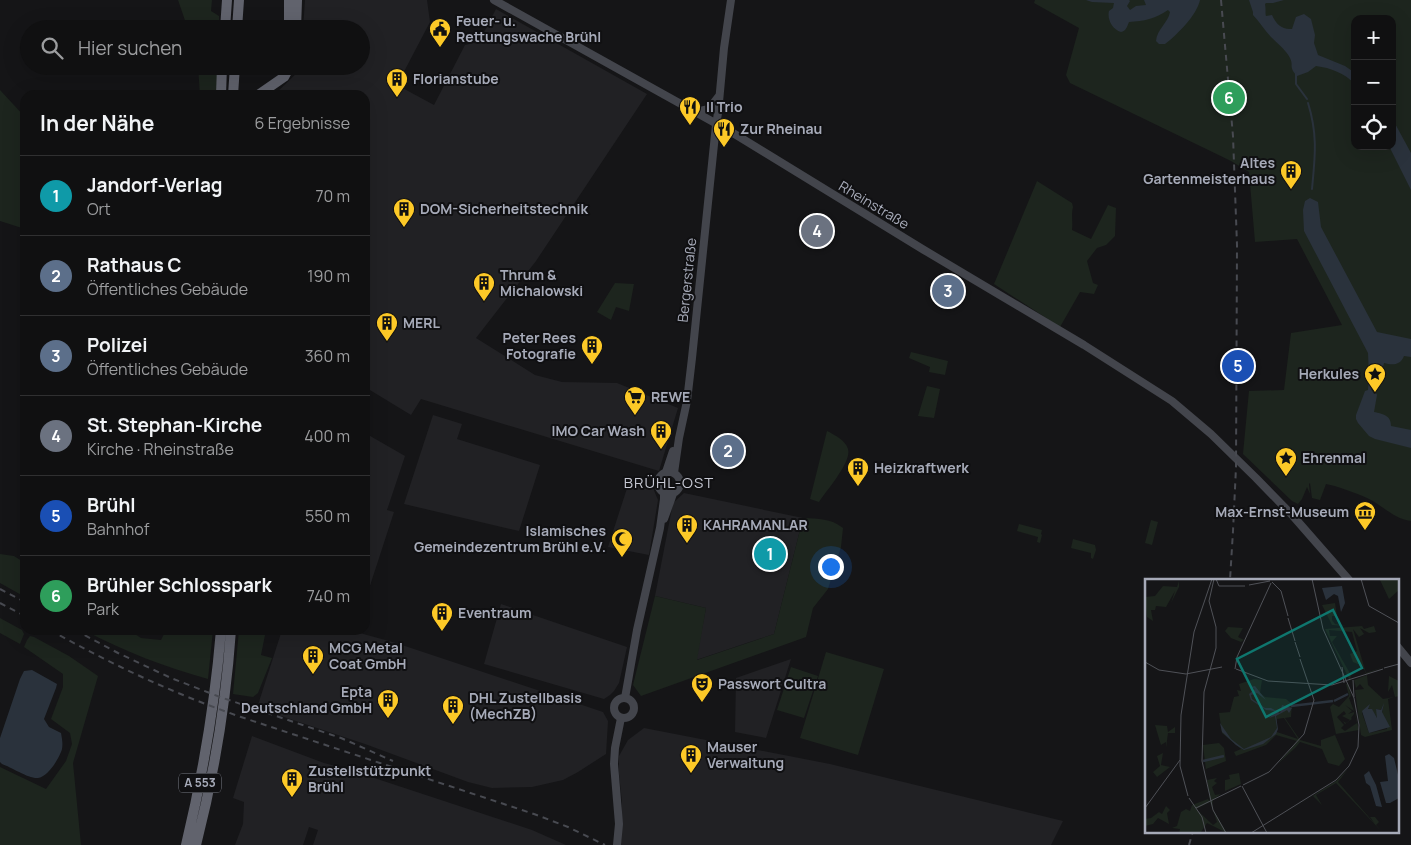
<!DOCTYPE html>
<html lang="de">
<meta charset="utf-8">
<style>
:root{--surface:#101011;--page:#19191a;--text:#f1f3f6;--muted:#9c9d9f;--line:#303031;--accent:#7c3aed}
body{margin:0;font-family:Manrope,sans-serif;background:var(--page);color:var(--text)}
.controls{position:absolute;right:15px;top:15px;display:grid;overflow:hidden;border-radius:10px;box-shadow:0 5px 20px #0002}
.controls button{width:45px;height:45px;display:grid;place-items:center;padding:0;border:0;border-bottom:1px solid var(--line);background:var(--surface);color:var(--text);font:25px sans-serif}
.you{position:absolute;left:830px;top:566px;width:18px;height:18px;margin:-12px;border:4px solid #fff;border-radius:50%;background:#1a73e8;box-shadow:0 0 0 8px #1a73e833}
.badge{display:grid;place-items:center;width:32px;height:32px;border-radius:50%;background:var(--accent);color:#fff;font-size:16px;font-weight:700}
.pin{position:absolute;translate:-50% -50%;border:2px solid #fff;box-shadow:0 1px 5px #0006}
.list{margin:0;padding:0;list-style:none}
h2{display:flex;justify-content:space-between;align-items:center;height:65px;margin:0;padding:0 20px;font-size:21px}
h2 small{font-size:16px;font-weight:400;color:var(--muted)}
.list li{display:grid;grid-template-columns:32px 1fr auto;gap:15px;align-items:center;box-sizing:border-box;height:80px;padding:0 20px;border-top:1px solid var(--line)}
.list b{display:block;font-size:19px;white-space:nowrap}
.list p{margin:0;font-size:16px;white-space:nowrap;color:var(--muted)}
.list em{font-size:16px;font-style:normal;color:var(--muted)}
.icon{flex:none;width:28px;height:28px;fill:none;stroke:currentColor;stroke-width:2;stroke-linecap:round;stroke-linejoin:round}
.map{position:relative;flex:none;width:1411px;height:845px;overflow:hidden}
.search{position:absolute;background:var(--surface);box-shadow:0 5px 20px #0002;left:20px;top:20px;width:350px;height:55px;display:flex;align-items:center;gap:12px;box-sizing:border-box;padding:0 18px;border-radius:28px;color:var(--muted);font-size:19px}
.panel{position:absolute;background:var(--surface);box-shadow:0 5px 20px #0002;left:20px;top:90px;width:350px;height:545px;border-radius:15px}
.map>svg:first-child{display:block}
</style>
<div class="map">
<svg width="1411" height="845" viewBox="0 0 1411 845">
<rect width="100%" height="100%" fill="#151517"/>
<path fill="#212124" d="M305,0H427L430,22L397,85L434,105L465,45L479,42L496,9L647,94L536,261L476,338L535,375L562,382L617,383L678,408L659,471L421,399L411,415L365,387V95H274L300,70L301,66H361V29H303Z
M433,415L462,424L457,439L540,465L519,531L404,504Z
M365,433L405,456L387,510L394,512L365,601Z
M630,479L653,488L658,500L649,555L608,547Z
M684,493L803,518L774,634L696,660L706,608L655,596L673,503Z
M501,604L627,647L619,683L614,691L610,695L604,699L484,664Z
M282,630H349L396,643L603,712L608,721L606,754L578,772L563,780L532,787L492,788L468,782L365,744L257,708Z
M791,659L766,738L735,732L736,678Z
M644,728L830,764L1063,821L1051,845H621L622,802L619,774V756L628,740Z
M252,736L324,763L347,769L532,830L566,845H313L318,830L309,827L303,845H235L243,824L244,802L233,798Z"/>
<path fill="#1d251e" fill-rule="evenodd" d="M178,0H212L211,11L219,16V29H188Z
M1035,0H1411V521C1394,519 1382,505 1367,498C1356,493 1337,486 1326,484L1320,500L1312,498L1310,483L1309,484L1310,494L1307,487L1302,499L1298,504L1292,501L1243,454L1249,391L1284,390L1291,333L1342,325L1297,239L1255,242L1249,172L1231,161L1070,83L1066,75L1079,28L1034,3ZM1355,19H1392V146H1355Z
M198,66H218L217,95H200Z
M0,90L25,117V229L0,221Z
M1037,181L1072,203L1073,207C1071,215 1073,221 1072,230L1091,239L1108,205L1116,208L1115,236L1106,245L1097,248L1087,261L1093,283L1098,285L1094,294L1080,292L1060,327L994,284Z
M615,283L634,284L629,311L616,307L611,320L597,312Z
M911,352L948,361L945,375L929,372L930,367L909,358Z
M927,386L940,389L934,418L918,416Z
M827,431C835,435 846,441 848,449C852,462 826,491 819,502L810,499Z
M803,518C819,519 830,518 843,528L841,547L828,589L813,608L806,637L641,696L633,685L655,596L706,608L697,660L774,634Z
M1151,520L1158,522L1152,545L1145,543Z
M1019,524L1042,530L1041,534L1042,535L1040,543L1037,542L1038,537L1017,531Z
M1073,539L1095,545L1096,550L1093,559L1091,558V553L1071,548Z
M0,554L14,556L25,563V597L0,583Z
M0,618L22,630L24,634L20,644L0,633Z
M84,630H129L141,638L161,640L166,630H213L208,679C165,667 123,651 84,630Z
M239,630H266L261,655L272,658L258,693L253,697L233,694Z
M30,636L34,637L69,656L98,676L73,763L81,845H0V767L46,789L66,761L72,744L70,733L51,719L63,687V674L24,647L27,640Z
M826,652L884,669L858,755L800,738Z
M791,667L818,676L804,718L777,710Z"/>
<path fill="#2a323c" d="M1086,0H1129L1130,1L1127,6L1130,10L1136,6L1146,5L1144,0H1200C1197,15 1177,35 1165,44H1159L1156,41C1157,29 1168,23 1170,12L1168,10C1155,19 1144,21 1129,22C1127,27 1126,31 1121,32C1112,29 1107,19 1109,11L1113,8L1114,3L1092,2Z
M1249,0H1284L1273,3H1266L1265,4C1266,8 1265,13 1266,16L1272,15C1276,24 1282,30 1292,29L1296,17L1304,14L1311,19L1315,35L1314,43L1318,55L1345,66L1355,73V84C1344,73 1331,68 1316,66L1308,72L1297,76C1288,66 1294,66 1290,58C1286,50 1277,43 1271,37C1264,30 1260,22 1253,15V12Z
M1392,118L1411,153V190L1389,146H1392Z
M1310,198L1318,202L1321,227L1377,332L1411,339V357L1404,356C1400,366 1392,365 1384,363L1380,380L1379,381L1377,380L1373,382L1371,389L1374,394L1376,393L1377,395L1374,412C1383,414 1391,415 1391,426L1411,430V448L1375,439L1369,436L1358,423L1356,419V415L1365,391L1368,390L1369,376L1368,353L1304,231L1303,210L1305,201Z
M32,670L57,684L56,688L44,719L49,727L61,733C62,739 63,743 62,749C60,757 48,777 38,778C29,779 11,767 2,764L0,762V738L20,679L24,671Z"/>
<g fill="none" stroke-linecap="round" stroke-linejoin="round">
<path stroke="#2a323c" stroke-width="2" d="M1296,73V84L1307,99
M1308,103C1318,135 1315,157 1312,189"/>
<path stroke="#43454c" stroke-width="8" d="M494,0L733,133L924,250L1084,345L1172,401L1211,434L1256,478L1293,516L1349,580
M695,112L709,109L719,96
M658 483a11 11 0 1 1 22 0a11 11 0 1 1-22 0Z
M666,472L673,451
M674,473L679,438L687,401L692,358L716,125L718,113L724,48L731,0
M664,519L673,494
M1397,646L1411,663
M625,698L637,630L660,528L664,499V493
M614 708a10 10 0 1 1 20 0a10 10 0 1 1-20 0Z
M617,845L619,824L614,764L615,748L621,718"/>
<path stroke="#61636d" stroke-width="10" d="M225,29L227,0
M237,29L239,0
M289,29V0
M296,29L297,0
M256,66L265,69L274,66
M221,95L222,66
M233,95L235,66
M258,95L284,77L290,66
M186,845C203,774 215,703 221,630
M196,845C214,775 226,703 231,630"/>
<path stroke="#484a51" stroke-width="2" stroke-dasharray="6 5" stroke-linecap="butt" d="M1221,0L1233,136L1237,245L1236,467L1233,531L1230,580
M0,589L25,602
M0,603L25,616
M50,630C113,665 172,693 241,717L534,814L568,827L605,845
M75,630L118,653L171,678L220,697L341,738L393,761
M1189,845L1193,831"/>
</g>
<defs>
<g id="civic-pin" transform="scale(1.125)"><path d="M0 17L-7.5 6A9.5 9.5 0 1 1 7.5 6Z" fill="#fdc927" stroke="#101012"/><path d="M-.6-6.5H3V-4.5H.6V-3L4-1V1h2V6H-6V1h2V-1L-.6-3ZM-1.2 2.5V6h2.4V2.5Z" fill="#111"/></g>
<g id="building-pin" transform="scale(1.125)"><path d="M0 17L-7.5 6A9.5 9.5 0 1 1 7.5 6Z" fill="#fdc927" stroke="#101012"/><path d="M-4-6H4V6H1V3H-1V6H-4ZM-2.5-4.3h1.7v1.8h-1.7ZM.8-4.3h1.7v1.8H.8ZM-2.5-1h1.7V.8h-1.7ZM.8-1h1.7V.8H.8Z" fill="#111"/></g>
<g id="restaurant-pin" transform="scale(1.125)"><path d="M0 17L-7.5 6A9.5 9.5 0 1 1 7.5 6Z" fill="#fdc927" stroke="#101012"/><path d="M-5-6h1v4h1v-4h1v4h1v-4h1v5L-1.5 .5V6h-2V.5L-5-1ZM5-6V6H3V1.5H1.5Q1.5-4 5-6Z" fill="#111"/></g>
<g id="sight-pin" transform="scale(1.125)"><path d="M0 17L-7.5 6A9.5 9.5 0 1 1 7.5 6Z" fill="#fdc927" stroke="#101012"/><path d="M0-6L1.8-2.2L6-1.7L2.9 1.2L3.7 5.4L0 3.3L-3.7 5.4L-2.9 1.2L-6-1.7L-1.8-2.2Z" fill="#111"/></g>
<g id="supermarket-pin" transform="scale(1.125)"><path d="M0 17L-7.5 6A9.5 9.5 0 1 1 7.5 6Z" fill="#fdc927" stroke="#101012"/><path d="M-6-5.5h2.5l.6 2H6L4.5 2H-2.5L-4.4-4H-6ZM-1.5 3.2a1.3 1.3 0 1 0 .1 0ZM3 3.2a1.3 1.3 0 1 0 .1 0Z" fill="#111"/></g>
<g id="museum-pin" transform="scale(1.125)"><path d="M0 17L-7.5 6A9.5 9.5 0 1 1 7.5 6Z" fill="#fdc927" stroke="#101012"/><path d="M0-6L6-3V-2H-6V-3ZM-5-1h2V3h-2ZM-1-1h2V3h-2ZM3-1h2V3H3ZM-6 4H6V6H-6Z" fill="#111"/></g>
<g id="mosque-pin" transform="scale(1.125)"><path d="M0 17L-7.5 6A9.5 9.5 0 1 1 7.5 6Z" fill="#fdc927" stroke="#101012"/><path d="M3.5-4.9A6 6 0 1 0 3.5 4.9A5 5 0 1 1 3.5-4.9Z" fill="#111"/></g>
<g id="theatre-pin" transform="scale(1.125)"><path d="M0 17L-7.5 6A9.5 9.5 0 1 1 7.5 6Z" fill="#fdc927" stroke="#101012"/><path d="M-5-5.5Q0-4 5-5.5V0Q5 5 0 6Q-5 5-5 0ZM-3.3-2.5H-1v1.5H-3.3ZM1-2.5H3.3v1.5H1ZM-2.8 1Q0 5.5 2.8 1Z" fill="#111"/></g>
</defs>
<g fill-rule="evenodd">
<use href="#civic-pin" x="440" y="29"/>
<use href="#building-pin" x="397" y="79"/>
<use href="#restaurant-pin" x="690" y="107"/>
<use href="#restaurant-pin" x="724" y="129"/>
<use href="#building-pin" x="1291" y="171"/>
<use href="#building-pin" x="404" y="209"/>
<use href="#building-pin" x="484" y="283"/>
<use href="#building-pin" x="387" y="323"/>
<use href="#building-pin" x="592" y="346"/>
<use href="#sight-pin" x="1375" y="374"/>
<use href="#supermarket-pin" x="635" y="397"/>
<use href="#building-pin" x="661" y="431"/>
<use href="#sight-pin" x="1286" y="458"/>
<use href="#building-pin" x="858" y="468"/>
<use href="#museum-pin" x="1365" y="512"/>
<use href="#building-pin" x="687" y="525"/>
<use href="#mosque-pin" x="622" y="539"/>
<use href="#building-pin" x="442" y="613"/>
<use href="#building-pin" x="313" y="656"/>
<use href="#theatre-pin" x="702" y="684"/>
<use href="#building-pin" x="388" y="700"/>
<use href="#building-pin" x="453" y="706"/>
<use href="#building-pin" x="691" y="755"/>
<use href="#building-pin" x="292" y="779"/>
</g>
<g text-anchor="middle" stroke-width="4" stroke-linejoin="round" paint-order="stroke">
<rect fill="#101012" stroke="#797c86" stroke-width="1" x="179" y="773.5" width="42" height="19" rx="4"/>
<g font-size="12" font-weight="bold" fill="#a6aab8">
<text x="200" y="787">A 553</text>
</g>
<g font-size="14" font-weight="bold" fill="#a6aab8" stroke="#101012" text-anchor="start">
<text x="456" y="26">Feuer- u.<tspan x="456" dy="16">Rettungswache Brühl</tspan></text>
<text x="413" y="84">Florianstube</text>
<text x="706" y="112">Il Trio</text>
<text x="740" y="134">Zur Rheinau</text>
<text x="1275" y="168" text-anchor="end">Altes<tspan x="1275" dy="16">Gartenmeisterhaus</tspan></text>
<text x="420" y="214">DOM-Sicherheitstechnik</text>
<text x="500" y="280">Thrum &amp;<tspan x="500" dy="16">Michalowski</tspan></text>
<text x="403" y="328">MERL</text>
<text x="576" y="343" text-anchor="end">Peter Rees<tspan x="576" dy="16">Fotografie</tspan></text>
<text x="1359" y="379" text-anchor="end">Herkules</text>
<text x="651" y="402">REWE</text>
<text x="645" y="436" text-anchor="end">IMO Car Wash</text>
<text x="1302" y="463">Ehrenmal</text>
<text x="874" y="473">Heizkraftwerk</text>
<text x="1349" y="517" text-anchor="end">Max-Ernst-Museum</text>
<text x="703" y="530">KAHRAMANLAR</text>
<text x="606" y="536" text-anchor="end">Islamisches<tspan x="606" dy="16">Gemeindezentrum Brühl e.V.</tspan></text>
<text x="458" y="618">Eventraum</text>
<text x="329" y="653">MCG Metal<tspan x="329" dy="16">Coat GmbH</tspan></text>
<text x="718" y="689">Passwort Cultra</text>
<text x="372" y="697" text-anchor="end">Epta<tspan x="372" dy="16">Deutschland GmbH</tspan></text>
<text x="469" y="703">DHL Zustellbasis<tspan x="469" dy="16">(MechZB)</tspan></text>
<text x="707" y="752">Mauser<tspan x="707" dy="16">Verwaltung</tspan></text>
<text x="308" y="776">Zustellstützpunkt<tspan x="308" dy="16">Brühl</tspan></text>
</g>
<g font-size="14" fill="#a6aab8" stroke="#101012">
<text transform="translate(874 205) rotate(31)" y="5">Rheinstraße</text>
<text transform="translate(687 280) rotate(-84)" y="5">Bergerstraße</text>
</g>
<g font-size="15" letter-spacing="1" fill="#c7c9d4" stroke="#101012">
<text x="669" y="488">BRÜHL-OST</text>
</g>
</g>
<g transform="translate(1145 579)">
<rect width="254" height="254" fill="#151517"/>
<path d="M254,0V11L244,20L235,1ZM34,2V8L26,24L30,12L21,28L11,27L10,31H6L8,42L2,38L0,18L10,17L18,7L32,8ZM190,24L192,37H187V41L190,45L202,47L187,46L177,26ZM217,47L219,50L229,47L231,53L224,54L215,49L219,55L214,58L208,50L221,94L238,88L221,95L218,87L208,83L205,75L212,72L207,53L184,51L185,57H192L187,63L206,96L205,102L180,50ZM83,48L98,49L93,58L99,61L96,63L86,59L80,52ZM222,96L223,106L238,120L249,118L243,120L247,151L220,158L216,156L210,111L219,110L215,105L211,109L209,101ZM238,127L237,134L242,150L224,154L217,134L222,129L227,131L232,139L234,135L231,130L236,131ZM244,97L254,102V117L250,118L247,106L243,113ZM109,100L117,101L115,114L120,118L141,120L147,125L146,138L140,139L155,161L176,167V161L190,156L200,180L194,187L183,184L177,170L155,163L151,168L133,185L152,162L131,156L121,166L91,177L89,173L96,170L77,154L74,134L85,133L89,118L94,117L92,111L96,112L94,105ZM139,139L153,160L132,153V140ZM203,104L214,151L191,155L185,128L188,125L194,128L204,117L201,105ZM206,117L212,144L200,152L196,149L199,146L192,138L199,132L201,135L197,137L205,141L201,144L198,142L200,145L207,140L206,139L209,135V133L203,135L207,132L200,126L209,132L204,119ZM10,146L22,147L23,153L30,148V154H23L21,169V163L16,166L15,163ZM74,164L79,169L81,182L61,190L62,200L58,166ZM18,174L16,186L25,188L12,198L8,193L15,187L12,177ZM203,190L193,203L230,245L225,238H230L234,243L231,246L238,254L191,204L171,216L177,226L168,217L121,247L191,202ZM94,194L96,205L80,212V201L85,200L84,196ZM72,199L69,202L72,204L67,208L70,216L76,215L68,221L67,229L82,254L62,244L56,253L34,254L35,250L27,249L32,247L36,233L41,230L45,232L47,226L63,220L65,223L62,201ZM65,223L72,243L68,246L51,230ZM21,227L25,231L22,234L24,245L13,239L8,245L0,247V240L6,239L14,233L17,235Z" fill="#1d251e" fill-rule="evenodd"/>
<path d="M197,7L200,24L196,33L193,17L189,15L181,21L177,9ZM110,107L121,121L112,114L106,116L107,120L120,129H126L135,134L137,126L147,129L144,134L142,131L131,137L133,150L131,155L127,158L118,165L99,171L91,166L77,153L75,144L86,160L99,170L126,158L132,149L130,137L124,139L131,132L121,131L106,121L104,115L110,110L105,108ZM239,124L237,133L245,148L224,154L217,132L225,125L223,130H227L232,139L231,130L236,131ZM244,175L249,179L254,200V219L245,224H241L235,203L243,202L240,177ZM224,192L231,206L237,228L231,227L225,207L221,204L219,196Z" fill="#2a323c"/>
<path fill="none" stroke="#2a323c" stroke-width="2.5" d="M189,122L203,115M146,127L188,122M58,182L79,177"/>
<path fill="none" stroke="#4f5157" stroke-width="1" d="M69,0L64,22L71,48V69L59,113L57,182L68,231L81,254M71,0L74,7H100M216,0L224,27L254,44M127,3L136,12L143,37M104,6L125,2M143,39L150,62M150,63L155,78M0,83L14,91L41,95L77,88M197,88L199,104M239,89L254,85M90,90L92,78L126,4M91,90L123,102L187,106L238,90M208,101L209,118M98,206L124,193L159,155L169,121L155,80M97,207L122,254M43,217L35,187L36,136L49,53L67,0M44,219L57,238L61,254M0,229L35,181M51,229L96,207M106,254L191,201L204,187L213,168L214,146L209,119L178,50L167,0"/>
<path fill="#0f766e" fill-opacity="0.15" stroke="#0f766e" stroke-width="2.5" d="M188,31L217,89L121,138L92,80Z"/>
<rect width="254" height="254" fill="none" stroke="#a6aab8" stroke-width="2.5"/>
</g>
</svg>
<div class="controls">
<button>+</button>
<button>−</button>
<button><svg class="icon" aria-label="locate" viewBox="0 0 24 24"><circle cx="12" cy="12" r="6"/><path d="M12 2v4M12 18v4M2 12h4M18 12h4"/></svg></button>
</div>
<div class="you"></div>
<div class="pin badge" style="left:770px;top:554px;background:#0f9aa8">1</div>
<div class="pin badge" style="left:728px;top:451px;background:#5c6f8a">2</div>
<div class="pin badge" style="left:948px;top:291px;background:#5c6f8a">3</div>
<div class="pin badge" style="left:817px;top:231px;background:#6b7280">4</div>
<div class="pin badge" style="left:1238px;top:366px;background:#1a4fb4">5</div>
<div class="pin badge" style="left:1229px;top:98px;background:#2e9e5b">6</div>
<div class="search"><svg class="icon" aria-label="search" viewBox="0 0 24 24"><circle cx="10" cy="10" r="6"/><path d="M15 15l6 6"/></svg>Hier suchen</div>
<section class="panel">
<h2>In der Nähe<small>6 Ergebnisse</small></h2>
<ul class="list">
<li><span class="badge" style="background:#0f9aa8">1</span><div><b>Jandorf-Verlag</b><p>Ort</p></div><em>70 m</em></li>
<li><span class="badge" style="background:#5c6f8a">2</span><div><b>Rathaus C</b><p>Öffentliches Gebäude</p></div><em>190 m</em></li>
<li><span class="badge" style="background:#5c6f8a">3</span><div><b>Polizei</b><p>Öffentliches Gebäude</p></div><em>360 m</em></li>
<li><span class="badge" style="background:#6b7280">4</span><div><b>St. Stephan-Kirche</b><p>Kirche · Rheinstraße</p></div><em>400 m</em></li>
<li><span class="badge" style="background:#1a4fb4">5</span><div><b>Brühl</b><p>Bahnhof</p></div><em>550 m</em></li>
<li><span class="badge" style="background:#2e9e5b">6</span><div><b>Brühler Schlosspark</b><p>Park</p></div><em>740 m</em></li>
</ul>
</section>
</div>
